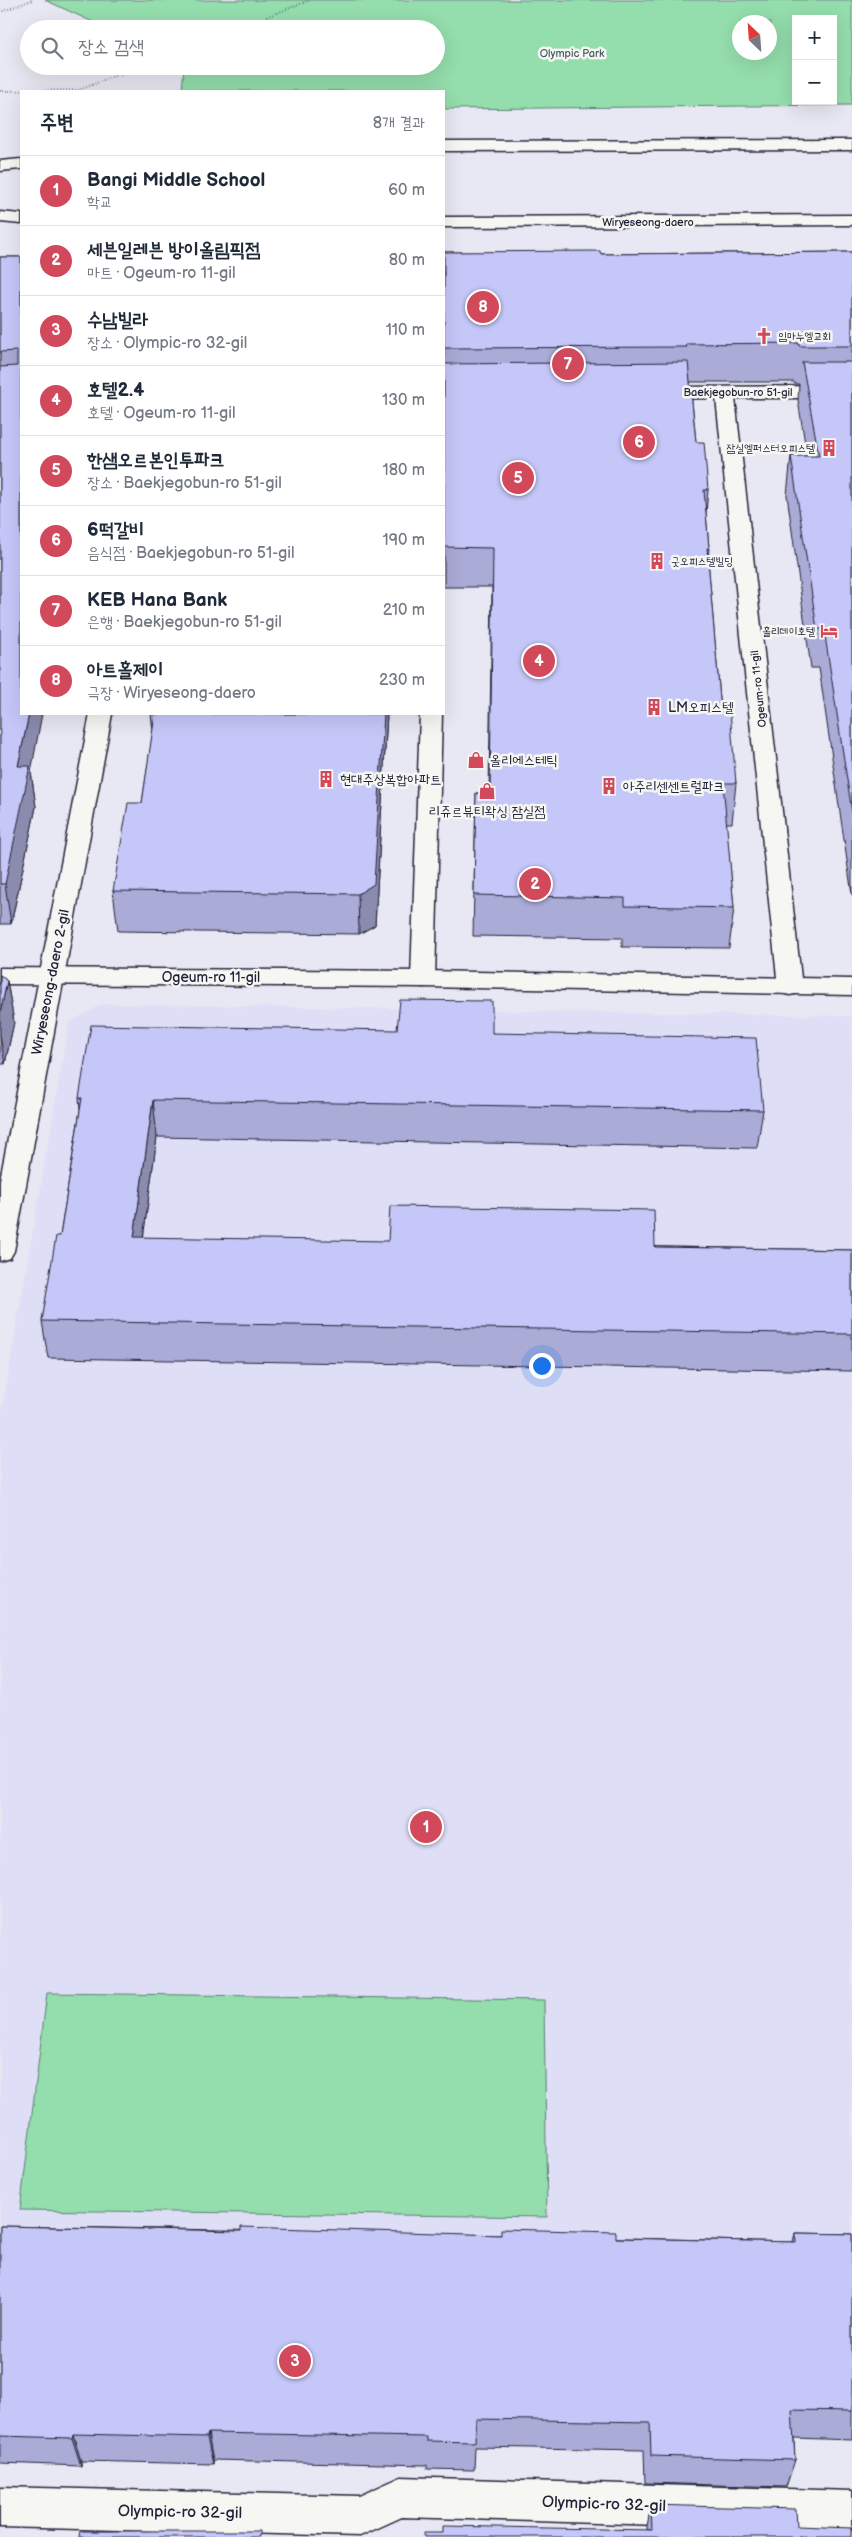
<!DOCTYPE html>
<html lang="ko">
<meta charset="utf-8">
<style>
:root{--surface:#fff;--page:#f2f2f3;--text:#1f2937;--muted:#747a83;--line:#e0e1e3;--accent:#d1495b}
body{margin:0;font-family:"Balsamiq Sans","Poor Story",sans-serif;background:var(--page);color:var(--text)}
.controls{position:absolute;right:15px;top:15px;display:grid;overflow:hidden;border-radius:0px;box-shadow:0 5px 20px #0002}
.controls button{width:45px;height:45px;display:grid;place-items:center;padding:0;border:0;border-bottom:1px solid var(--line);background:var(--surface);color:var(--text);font:25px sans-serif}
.compass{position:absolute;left:732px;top:15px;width:45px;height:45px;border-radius:50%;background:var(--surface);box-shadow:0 5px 20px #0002;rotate:335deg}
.you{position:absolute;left:541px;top:1365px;width:18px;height:18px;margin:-12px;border:4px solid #fff;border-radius:50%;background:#1a73e8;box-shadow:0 0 0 8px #1a73e833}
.badge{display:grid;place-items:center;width:32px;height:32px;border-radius:50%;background:var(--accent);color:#fff;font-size:16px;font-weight:700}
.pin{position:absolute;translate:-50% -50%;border:2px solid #fff;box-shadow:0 1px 5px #0006}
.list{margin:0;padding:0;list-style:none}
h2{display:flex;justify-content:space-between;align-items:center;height:65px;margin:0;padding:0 20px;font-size:21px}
h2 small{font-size:16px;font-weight:400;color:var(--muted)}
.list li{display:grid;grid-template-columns:32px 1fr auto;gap:15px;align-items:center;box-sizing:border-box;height:70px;padding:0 20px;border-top:1px solid var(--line)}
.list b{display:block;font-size:19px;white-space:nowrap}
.list p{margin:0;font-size:16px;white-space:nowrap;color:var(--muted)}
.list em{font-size:16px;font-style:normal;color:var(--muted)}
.icon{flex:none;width:28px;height:28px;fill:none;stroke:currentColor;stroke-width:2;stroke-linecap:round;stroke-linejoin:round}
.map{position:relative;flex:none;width:852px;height:2537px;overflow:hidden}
.search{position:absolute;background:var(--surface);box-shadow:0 5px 20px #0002;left:20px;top:20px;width:425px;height:55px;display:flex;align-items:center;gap:12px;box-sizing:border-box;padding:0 18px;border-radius:28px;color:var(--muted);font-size:19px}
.panel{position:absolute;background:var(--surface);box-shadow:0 5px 20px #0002;left:20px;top:90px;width:425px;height:625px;border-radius:0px}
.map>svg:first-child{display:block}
</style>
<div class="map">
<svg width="852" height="2537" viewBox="0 0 852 2537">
<rect width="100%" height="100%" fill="#e8e8f4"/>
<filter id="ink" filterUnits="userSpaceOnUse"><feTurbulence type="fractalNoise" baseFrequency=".02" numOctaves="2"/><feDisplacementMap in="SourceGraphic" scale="10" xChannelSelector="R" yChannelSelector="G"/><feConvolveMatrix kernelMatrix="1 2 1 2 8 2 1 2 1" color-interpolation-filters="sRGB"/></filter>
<g filter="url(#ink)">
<path fill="#dedef6" d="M102,1004L852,1016V2255L0,2235V1420L69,1023Z"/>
<path fill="#94ddac" stroke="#5b8074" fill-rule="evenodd" d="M45,0H852V105L444,109V91H182L184,66H436V29H108ZM796,19H833V101H796ZM770,22V52H740V22Z
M47,1993L544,2000L547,2217L20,2210Z"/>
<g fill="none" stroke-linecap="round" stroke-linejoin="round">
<g stroke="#22223b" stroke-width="3">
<path id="street" d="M852,386V398H735L802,987L799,993L790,995L781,993L778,987L716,398L654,399L647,397L645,393L647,389L654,387Z
M90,714H112L14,1251L10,1258L0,1261V1180Z
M420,714H442L435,979L432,985L423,987L414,985L411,979Z
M401,2477L852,2491V2531L402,2517L360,2536L0,2527V2487L359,2496Z"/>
</g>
<g stroke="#22223b" stroke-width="3">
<path id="secondary" d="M0,968L423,971L852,979V995L423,987L0,984Z"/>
</g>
<g stroke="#22223b" stroke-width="3">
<path id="primary" d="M852,140V150L444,151V141Z
M21,159V169L0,171V161Z
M0,212L21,214V224L0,222Z
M852,215V225L444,227V217Z"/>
</g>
<path stroke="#22223b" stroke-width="2" stroke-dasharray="0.5 2.5" stroke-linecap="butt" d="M0,12L32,0
M236,29L310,0
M0,91L79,90L140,66"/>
<use href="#street" fill="#f6f6f2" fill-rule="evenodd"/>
<use href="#secondary" fill="#f6f6f2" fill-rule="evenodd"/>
<use href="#primary" fill="#f6f6f2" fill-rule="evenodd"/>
</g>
<path fill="#aaabd6" stroke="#22223b" d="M444,252L601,254L852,252V895L819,668H811L787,495L791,456H807L798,400L799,384H795L794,382H690L696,442L708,490L706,513L709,548L708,560L721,711L736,783L732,823H726L734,908L729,948L622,947V938L473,936L476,793H489L492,587H444Z
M0,257H21L31,772L36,807L11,924H0Z
M151,714H387L375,925L359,934L118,931L113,891L142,803L153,731Z
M0,975L7,981L14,1022L5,1064H0Z
M492,1033L763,1110L757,1148L157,1137L143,1238L852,1250V1371L48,1358L42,1321L60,1236L80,1110L79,1098Z
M0,2226L501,2235L793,2242L795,2233L852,2234V2440L794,2438L795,2460L786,2487L645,2483L644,2450L475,2447L474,2470L427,2469V2465L213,2460V2464L81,2461V2466L0,2463Z
M651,2505L797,2526L647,2530V2526Z"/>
<path fill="#8b8bae" stroke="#22223b" d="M29,714H42L31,772L36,807L11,924L5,884L18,766Z
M384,714H387L375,925L359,934L358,894Z
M7,981L14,1022L5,1064L0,1035V1014Z
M153,1100L157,1137L138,1275L134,1237Z
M208,2433L213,2460V2464L207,2437Z
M73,2434L81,2461V2466L72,2438Z"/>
<path fill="#c6c7f9" stroke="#22223b" d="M600,251L601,254L852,252V346H799V343L686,344L687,347L444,348V252Z
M0,257H21V714H29L18,766H30L5,884H0V367L17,366V351L0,352Z
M444,360V364L688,362L696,442H704L708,490H704L709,548H707L721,711H730L736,783H723L734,908L625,906V898L474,895L476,793L490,794L493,548L444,547Z
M802,362H852V812L824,629H817L791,456H819Z
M155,714H384L374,884L358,894L113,891L128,803H142Z
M0,975L7,981L0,1014Z
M400,1000L492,1001V1033L756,1038L763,1110L153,1100L134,1237L388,1241L390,1206L654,1210L655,1247L852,1250V1334L42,1321L56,1236H60L82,1098H79L91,1025L397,1030Z
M0,2226L241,2231V2227L501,2235V2229L616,2232V2238L796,2242L795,2233L852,2234V2411L792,2410L795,2460L651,2456L650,2422L476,2419L475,2442L427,2441V2437L208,2433L207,2437L73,2434L72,2438L0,2436Z
M651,2505L796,2509L797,2526L852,2528V2537H424V2533H443V2526L652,2530Z
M80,2531H259V2537H79Z"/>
</g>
<defs>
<g id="church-bare" transform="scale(1.35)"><path d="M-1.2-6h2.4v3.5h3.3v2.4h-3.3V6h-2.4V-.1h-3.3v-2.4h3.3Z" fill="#d1495b" stroke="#f6f6f2" stroke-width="2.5" paint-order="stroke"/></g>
<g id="building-bare" transform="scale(1.35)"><path d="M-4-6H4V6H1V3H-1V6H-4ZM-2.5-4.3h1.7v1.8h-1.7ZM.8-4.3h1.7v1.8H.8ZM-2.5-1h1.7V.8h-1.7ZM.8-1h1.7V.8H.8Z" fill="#d1495b" stroke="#f6f6f2" stroke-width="2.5" paint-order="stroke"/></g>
<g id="hotel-bare" transform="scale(1.35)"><path d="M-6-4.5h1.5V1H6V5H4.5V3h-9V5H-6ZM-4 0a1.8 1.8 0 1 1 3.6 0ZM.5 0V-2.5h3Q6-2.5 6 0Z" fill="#d1495b" stroke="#f6f6f2" stroke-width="2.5" paint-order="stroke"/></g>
<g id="shop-bare" transform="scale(1.35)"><path d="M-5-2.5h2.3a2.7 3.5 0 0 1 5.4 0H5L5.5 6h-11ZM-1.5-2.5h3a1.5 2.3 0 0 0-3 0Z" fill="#d1495b" stroke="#f6f6f2" stroke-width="2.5" paint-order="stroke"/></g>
</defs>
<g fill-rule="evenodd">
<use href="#church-bare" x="764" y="336"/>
<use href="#building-bare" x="829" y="448"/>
<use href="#building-bare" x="657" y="561"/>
<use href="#hotel-bare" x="829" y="631"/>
<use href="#building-bare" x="654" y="707"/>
<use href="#shop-bare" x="476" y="760"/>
<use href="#building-bare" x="326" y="779"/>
<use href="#building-bare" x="609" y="786"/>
<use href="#shop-bare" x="487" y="791"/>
</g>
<g text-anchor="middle" stroke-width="5" stroke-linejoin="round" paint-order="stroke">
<g font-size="11" fill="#445a5d" stroke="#f6f6f2">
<text x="572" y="57">Olympic Park</text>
</g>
<g font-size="11" fill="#22223b" stroke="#f6f6f2">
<text x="648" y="226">Wiryeseong-daero</text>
<text x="738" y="396">Baekjegobun-ro 51-gil</text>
<text transform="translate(758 689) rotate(-96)" y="4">Ogeum-ro 11-gil</text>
</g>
<g font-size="11" fill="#22223b" stroke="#f6f6f2" text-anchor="start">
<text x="778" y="340">임마누엘교회</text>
<text x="815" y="452" text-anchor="end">잠실엘퍼스터오피스텔</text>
<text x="671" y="565">굿오피스텔빌딩</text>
<text x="815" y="635" text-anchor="end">홀리데이호텔</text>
</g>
<g font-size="14" fill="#22223b" stroke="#f6f6f2" text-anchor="start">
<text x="668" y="712">LM오피스텔</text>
<text x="490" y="765">올리에스테틱</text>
<text x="340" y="784">현대주상복합아파트</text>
<text x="623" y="791">아주리센센트럴파크</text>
<text x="487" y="816" text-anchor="middle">리쥬르뷰티왁싱 잠실점</text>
</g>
<g font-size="14" fill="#22223b" stroke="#f6f6f2">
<text x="211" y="982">Ogeum-ro 11-gil</text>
<text transform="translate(50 982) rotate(-79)" y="5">Wiryeseong-daero 2-gil</text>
</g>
<g font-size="16" fill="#22223b" stroke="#f6f6f2">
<text transform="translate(604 2503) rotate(2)" y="6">Olympic-ro 32-gil</text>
<text transform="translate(180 2511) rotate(1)" y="6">Olympic-ro 32-gil</text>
</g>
</g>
</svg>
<div class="controls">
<button>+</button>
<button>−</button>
</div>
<svg class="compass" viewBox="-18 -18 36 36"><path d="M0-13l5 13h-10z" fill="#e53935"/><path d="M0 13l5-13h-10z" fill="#747a83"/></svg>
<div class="you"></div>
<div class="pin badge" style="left:426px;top:1827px">1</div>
<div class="pin badge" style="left:535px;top:884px">2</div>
<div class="pin badge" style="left:295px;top:2361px">3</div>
<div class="pin badge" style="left:539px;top:661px">4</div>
<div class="pin badge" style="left:518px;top:478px">5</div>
<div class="pin badge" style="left:639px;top:442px">6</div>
<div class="pin badge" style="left:568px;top:364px">7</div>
<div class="pin badge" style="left:483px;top:307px">8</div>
<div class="search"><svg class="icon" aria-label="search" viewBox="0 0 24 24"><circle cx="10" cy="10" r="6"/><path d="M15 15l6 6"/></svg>장소 검색</div>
<section class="panel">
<h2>주변<small>8개 결과</small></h2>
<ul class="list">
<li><span class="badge">1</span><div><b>Bangi Middle School</b><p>학교</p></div><em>60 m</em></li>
<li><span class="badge">2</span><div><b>세븐일레븐 방이올림픽점</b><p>마트 · Ogeum-ro 11-gil</p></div><em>80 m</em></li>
<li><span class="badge">3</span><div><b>수남빌라</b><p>장소 · Olympic-ro 32-gil</p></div><em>110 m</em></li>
<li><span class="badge">4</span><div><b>호텔2.4</b><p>호텔 · Ogeum-ro 11-gil</p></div><em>130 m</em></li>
<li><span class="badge">5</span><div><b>한샘오르본인투파크</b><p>장소 · Baekjegobun-ro 51-gil</p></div><em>180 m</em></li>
<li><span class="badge">6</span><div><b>6떡갈비</b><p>음식점 · Baekjegobun-ro 51-gil</p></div><em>190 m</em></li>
<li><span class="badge">7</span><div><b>KEB Hana Bank</b><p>은행 · Baekjegobun-ro 51-gil</p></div><em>210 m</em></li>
<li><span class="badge">8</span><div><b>아트홀제이</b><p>극장 · Wiryeseong-daero</p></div><em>230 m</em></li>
</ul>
</section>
</div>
